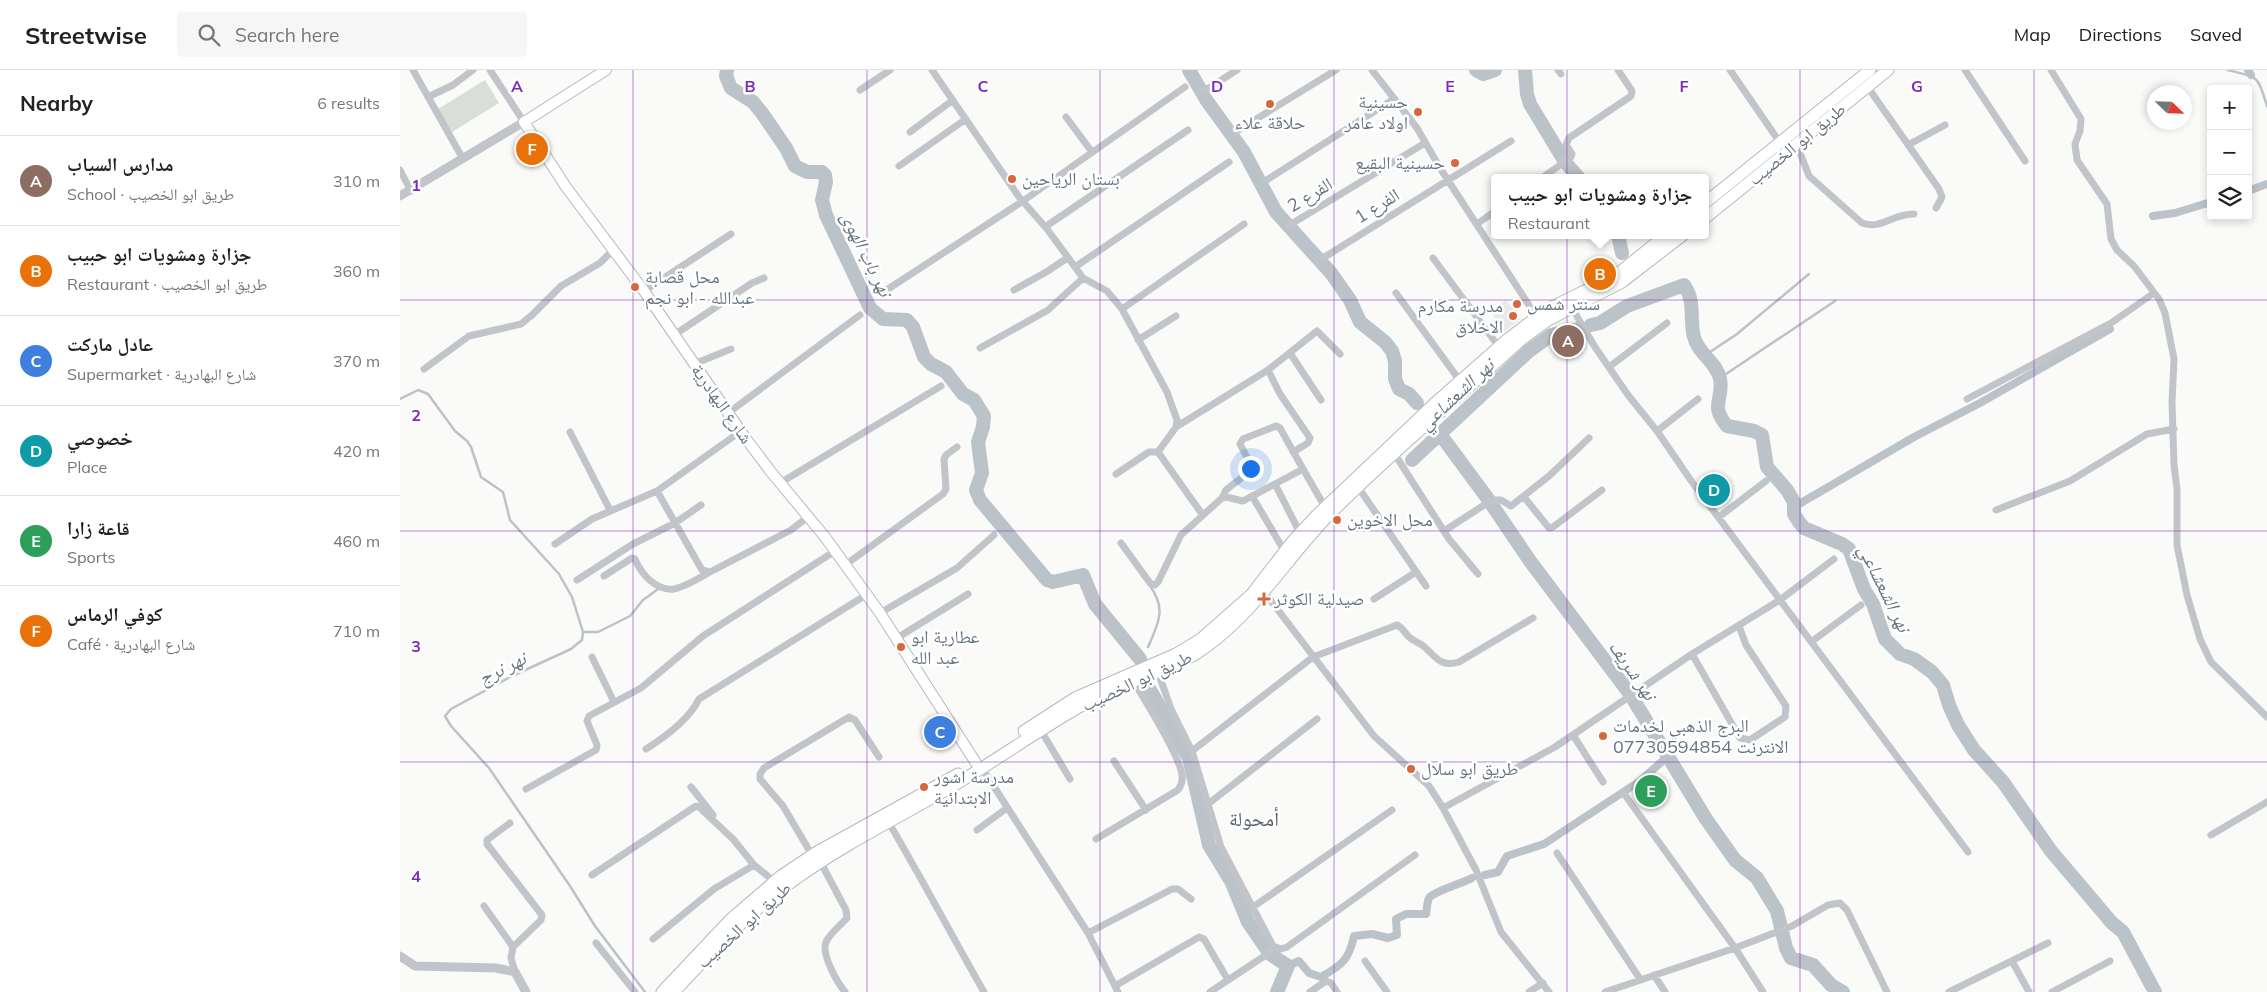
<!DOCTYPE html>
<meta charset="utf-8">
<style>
:root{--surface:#fff;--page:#f6f6f6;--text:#222;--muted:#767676;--line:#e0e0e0;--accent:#d6693c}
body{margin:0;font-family:Mulish,"Noto Naskh Arabic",sans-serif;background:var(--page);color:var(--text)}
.controls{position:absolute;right:15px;top:15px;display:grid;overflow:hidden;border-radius:5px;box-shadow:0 2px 8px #0003}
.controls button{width:45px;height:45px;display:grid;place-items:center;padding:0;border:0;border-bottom:1px solid var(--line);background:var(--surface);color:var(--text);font:25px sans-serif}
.compass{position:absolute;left:1747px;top:15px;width:45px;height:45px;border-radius:50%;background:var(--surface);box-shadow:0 2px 8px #0003;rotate:113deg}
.you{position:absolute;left:850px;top:398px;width:18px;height:18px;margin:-12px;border:4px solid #fff;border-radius:50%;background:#1a73e8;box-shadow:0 0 0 8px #1a73e833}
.badge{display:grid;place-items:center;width:32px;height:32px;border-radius:50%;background:var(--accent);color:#fff;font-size:16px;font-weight:700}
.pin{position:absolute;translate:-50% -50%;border:2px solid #fff;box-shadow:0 1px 5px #0006}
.popup{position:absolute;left:1091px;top:104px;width:218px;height:65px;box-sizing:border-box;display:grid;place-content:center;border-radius:5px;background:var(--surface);filter:drop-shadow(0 1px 4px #0005);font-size:16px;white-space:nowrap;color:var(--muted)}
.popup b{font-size:19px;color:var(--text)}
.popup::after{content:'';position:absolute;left:50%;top:100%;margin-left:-10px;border:10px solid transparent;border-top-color:var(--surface)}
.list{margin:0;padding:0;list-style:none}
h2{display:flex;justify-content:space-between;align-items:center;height:65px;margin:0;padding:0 20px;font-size:21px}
h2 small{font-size:16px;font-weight:400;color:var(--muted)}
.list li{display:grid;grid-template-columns:32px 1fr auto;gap:15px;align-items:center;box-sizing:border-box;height:90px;padding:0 20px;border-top:1px solid var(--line)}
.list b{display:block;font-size:19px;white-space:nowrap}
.list p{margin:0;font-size:16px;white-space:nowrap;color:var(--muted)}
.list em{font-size:16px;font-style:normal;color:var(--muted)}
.icon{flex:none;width:28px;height:28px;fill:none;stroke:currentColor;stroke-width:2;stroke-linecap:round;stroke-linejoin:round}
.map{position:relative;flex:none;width:1867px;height:922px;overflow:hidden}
header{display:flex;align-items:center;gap:30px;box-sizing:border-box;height:70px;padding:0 25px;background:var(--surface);border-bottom:1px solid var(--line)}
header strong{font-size:24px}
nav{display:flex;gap:28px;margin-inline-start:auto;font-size:18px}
.search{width:350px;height:45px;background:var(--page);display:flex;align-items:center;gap:12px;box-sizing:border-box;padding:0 18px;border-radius:5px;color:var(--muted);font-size:19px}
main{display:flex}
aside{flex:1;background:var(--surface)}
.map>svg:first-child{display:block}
</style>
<header>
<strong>Streetwise</strong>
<div class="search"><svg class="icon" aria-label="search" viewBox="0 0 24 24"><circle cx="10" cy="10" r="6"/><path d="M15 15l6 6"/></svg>Search here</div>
<nav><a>Map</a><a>Directions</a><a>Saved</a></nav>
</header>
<main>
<aside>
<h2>Nearby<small>6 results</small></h2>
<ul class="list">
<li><span class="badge" style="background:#8d6e63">A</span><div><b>مدارس السياب</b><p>School · طريق ابو الخصيب</p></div><em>310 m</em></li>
<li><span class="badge" style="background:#e8710a">B</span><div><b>جزارة ومشويات ابو حبيب</b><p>Restaurant · طريق ابو الخصيب</p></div><em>360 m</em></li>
<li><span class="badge" style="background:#3f7fe0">C</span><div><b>عادل ماركت</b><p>Supermarket · شارع البهادرية</p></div><em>370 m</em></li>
<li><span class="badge" style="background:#0f9aa8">D</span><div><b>خصوصي</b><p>Place</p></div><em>420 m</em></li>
<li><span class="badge" style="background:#2e9e5b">E</span><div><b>قاعة زارا</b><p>Sports</p></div><em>460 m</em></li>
<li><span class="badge" style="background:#e8710a">F</span><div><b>كوفي الرماس</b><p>Café · شارع البهادرية</p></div><em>710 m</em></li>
</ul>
</aside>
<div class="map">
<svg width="1867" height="922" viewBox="0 0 1867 922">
<rect width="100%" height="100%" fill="#fafaf8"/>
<path fill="#e8e9e9" d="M1106,230L1120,249L1104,262L1091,242Z"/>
<path fill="#daded8" d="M85,10L99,33L52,62L38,39Z"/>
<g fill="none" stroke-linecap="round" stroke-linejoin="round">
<path stroke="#bbc3c8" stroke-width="2.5" d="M1828,0C1860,8 1857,5 1867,36
M1304,286L1337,264L1409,204
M1320,308L1435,231
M0,329L18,320L28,324L55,361L67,371L71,377L81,407L103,422L110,450L159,504L172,527L183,562L182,570L171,579L110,607L51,639L45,646L51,656L89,698L170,816L195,856L245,922
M183,562H198L230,546L243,530L258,519
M748,577C758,554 767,539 750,516"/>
<path stroke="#bbc3c8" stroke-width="8" d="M1848,0L1851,5
M1848,121L1867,114
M1753,146L1775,143L1811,132
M1394,437L1514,367L1580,333L1710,259
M1085,805L1098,802L1107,786L1144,774L1240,711L1267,687
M888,896L899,891L909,903L921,907C942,895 949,890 954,866L972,864L988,868L997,865L996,849L1006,844H1026C1027,839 1027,832 1029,828C1033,822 1063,813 1072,808"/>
<path stroke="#bbc3c8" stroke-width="14" d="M327,0L326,6L331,18L353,32L362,43L386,78L395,96L407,102H422L425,105L426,112L422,130L426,145L470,238L483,249L507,250L513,257L524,287L531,294L546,302L563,324L574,330L584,346L583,357L578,372L582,403L576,420L580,430L647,510L653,512L683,505L695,534L740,589
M789,0L807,31L844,82L876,142L931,203L950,230L960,252L985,272L992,281L995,291V309L999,319L1009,324L1017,333
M1076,0L1083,4L1095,0
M1125,0L1127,24L1130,34L1165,92L1179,108
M1218,165L1222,183
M1191,255L1200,253L1227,236L1284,215C1296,232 1289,248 1294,267C1298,284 1317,292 1320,309C1324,331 1309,334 1327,356L1354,361L1362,365L1367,397L1387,420L1394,432V444L1399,452L1404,458L1442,474L1449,479L1464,519L1473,534L1485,569L1500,584L1514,589L1532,602L1543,615L1549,635L1558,655L1574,680L1603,712L1651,781L1712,853L1723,862L1755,922
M1040,364L1088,429L1130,491L1230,624L1306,749L1335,790L1357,808L1377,841L1386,878L1391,888L1413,895L1431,915L1443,922
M1012,390L1129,281L1151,265L1178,259
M750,620L789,688L809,775L832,813L848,852L870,884L888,896L877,922"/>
<g stroke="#b4b9be" stroke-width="12">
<path id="secondary" d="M206,0L124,52L166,117L244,221L344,366L371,402L425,467L480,543L576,693"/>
</g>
<g stroke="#b5b9be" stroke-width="13">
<path id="primary" d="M1305,133L1470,0
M1305,148L1488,0
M624,661L675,628L776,584L801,569L851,525L892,472L917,445L1033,335L1108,269L1146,240L1215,206L1266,165
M262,922L330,850L381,806L417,782L558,704
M274,922C312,881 351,840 397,808C447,772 504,745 556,714C603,686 647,654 695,628C730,609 771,602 803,579C855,543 886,489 929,445C990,383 1058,328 1122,269L1148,250L1222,212L1283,165"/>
</g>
<path stroke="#c1c5c9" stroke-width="7" d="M13,0L63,89
M90,0L124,52
M532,0L619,127L647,159L683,208L707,221L722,239L767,322L777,350L776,357L758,382H749L716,404
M972,0L1017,58L1040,98L1136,246
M1158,0L1161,4
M1330,0L1381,74
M1565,0L1625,91
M1651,0L1681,49L1680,61L1675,74L1677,90L1707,134L1711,169L1717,180L1734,196L1759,229L1765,243L1774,289L1772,332L1774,395L1777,419V475L1787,525L1800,569L1811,592L1867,647
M1467,16L1539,119L1542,127L1536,138
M460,20L490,0
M804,21L837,0
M28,27L53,15L73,0
M666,47L692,82
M510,62L553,30
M835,62L936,0
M1397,75L1409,106L1462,153C1482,160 1491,144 1514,144
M1508,75L1545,55
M499,96L566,49
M0,100L11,121
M1142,108L1171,87L1172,84L1166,75L1169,68L1231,26L1232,21L1218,0
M865,111L994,29
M1077,154L1095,141
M888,156L1025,73
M645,157L788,60
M923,188L1111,71
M1033,188L1099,277
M675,197L829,92
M614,220L648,201L667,188
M244,221L331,164
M485,221L623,131L785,17
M996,223L1060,311
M1172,238L1195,277L1228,325L1257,361L1292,412L1568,782
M722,239L844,154
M274,265L352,213L364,208
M738,270L776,246
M580,278L648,240L683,208
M890,283L921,330
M294,294L331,279
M1209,297L1267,253
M24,299L69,266L121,254L132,245L161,216L200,193L213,180
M868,300L880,324L910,368L908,373L893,382
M1567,329L1711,253L1754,223
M328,343L460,245
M776,357L868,300L917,261L940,284
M1257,361L1298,329
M170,362L210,440
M758,382L802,444
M994,383L1049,469L1078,504
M380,413L541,316
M875,414L900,463
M958,417L1026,516
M257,421L298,493L302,500L310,502L391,460L409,446
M852,426L885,482
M1124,427L1149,458L1153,457L1202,420
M822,428L826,420L851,400L852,397L840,374L843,369L876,356L880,358L903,399
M1596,440L1670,411L1747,364L1774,359
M1319,447L1366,411
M1044,461L1092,430H1101L1111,436L1149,406L1189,368
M721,473L750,513L755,515L758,512L781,465L822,428L826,427L843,431L903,399L925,437
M155,474L192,449L257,421L341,361
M445,495L543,424L546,419L544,389L546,385L557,377
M204,506L232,488L235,489C241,504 256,521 274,519C286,517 299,508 310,502
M177,510L233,474L275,453L301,435
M865,523L974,666L1029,716L1043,738L1076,800L1101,862L1149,922
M974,529L1016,502
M480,543L557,498L594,465
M497,568L568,524
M1411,572L1461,535
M1292,584L1340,668L1350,670L1385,647L1386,636L1346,575L1339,556
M192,587L214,632
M758,602L771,639L792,681L821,777L873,876L881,879L887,877L1015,785
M640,659L670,709
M1173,665L1203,712
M246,679C265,667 289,650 299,629L466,525
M792,681L913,587L997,555C1003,558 1004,562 1008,566C1012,570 1017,572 1022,575C1035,585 1039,598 1059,592L1133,548
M714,691L746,740
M582,698L688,863L718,922
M291,717L313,745
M126,719L196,680L197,675L187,651L189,646L241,618L303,566L435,481
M1225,725L1335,878L1363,922
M808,734L917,649
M1043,738L1155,677L1292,584L1380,530L1434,489
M110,753L87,770V774L142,845L141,850L113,877L111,888L115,902
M489,753C522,809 552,866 584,922
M577,760L607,738
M1811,765L1867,732
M333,769L354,795L374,811
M696,769L778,720C781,716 783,711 782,705C779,684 745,631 733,610
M1157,783L1240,909
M412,785L383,736L360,709V704L364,698L449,647L455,650L479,687
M421,793L446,840L447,848C441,855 430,863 426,872C421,884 437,912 445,922
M192,805L296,736L299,737L335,771
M84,836L113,877
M853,837L992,740
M688,863L772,819H778L791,829
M253,869L314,819L354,795
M196,873L235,922
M965,891L987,922
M1612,891L1629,922
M1254,905L1265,922
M715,916L799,867L804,869L828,910
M810,922L863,887L873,876
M910,922L926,911L931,913L937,922
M1129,922L1143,913
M1205,922L1335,878L1392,856L1428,835L1440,833L1447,840L1487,922
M1549,922L1648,873
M1652,922L1710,891"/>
<path stroke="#c1c5c9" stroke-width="9" d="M0,126L124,52
M0,886L15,896L96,898L115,902L126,922"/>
<use href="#secondary" stroke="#fff" stroke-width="10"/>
<use href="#primary" stroke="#fff" stroke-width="11"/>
</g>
<path fill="none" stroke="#7b2cbf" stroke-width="1" stroke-opacity="0.55" d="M233,0V922M467,0V922M700,0V922M934,0V922M1167,0V922M1400,0V922M1634,0V922M0,230H1867M0,461H1867M0,692H1867"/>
<g fill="#d6693c" stroke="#fff" stroke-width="2">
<circle cx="870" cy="34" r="5"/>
<circle cx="1018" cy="42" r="5"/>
<circle cx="1055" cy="93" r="5"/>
<circle cx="612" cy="109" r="5"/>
<circle cx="235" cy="217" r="5"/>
<circle cx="1117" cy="234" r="5"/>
<circle cx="1113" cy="246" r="5"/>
<circle cx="937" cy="450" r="5"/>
<path d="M861.5 521.5h5v5h5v5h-5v5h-5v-5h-5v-5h5z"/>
<circle cx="501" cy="577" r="5"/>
<circle cx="1203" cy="666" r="5"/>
<circle cx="1011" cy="699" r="5"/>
<circle cx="524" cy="717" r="5"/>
</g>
<g text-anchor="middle" stroke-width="5" stroke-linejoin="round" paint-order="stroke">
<g font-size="18" fill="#667481" stroke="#fff" text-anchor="start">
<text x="1008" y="38" text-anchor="end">حسينية<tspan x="1008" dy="21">اولاد عامر</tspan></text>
<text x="870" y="59" text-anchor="middle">حلاقة علاء</text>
<text x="1045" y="99" text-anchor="end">حسينية البقيع</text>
<text x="622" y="115">بستان الرياحين</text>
<text x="245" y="213">محل قصابة<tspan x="245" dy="21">عبدالله - ابو نجم</tspan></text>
<text x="1127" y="240">سنتر شمس</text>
<text x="1103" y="242" text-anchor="end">مدرسة مكارم<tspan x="1103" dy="21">الاخلاق</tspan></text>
<text x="947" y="456">محل الاخوين</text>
<text x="874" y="535">صيدلية الكوثر</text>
<text x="511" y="573">عطارية ابو<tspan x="511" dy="21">عبد الله</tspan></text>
<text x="1213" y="662">البرج الذهبي لخدمات<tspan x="1213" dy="21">الانترنت 07730594854</tspan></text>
<text x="1021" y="705">طريق ابو سلال</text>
<text x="534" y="713">مدرسة اشور<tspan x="534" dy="21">الابتدائية</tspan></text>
</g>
<g font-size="18" fill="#667481" stroke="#fff">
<text transform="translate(1397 74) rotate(-39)" y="6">طريق ابو الخصيب</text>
<text transform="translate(910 125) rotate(-31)" y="6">الفرع 2</text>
<text transform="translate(977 136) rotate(-32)" y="6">الفرع 1</text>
<text transform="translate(322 334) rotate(55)" y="6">شارع البهادرية</text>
<text transform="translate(737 611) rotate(-25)" y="6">طريق ابو الخصيب</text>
<text transform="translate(344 855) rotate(-42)" y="6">طريق ابو الخصيب</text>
</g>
<g font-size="19" font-style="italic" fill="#677881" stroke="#fff">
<text transform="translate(467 184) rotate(64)" y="7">نهر باب الهوى</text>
<text transform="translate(1056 324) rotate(-43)" y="7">نهر الشعشاعي</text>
<text transform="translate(1485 518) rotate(64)" y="7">نهر الشعشاعي</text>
<text transform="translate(102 598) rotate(-27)" y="7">نهر نرج</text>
<text transform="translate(1233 600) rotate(55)" y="7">نهر شريف</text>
</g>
<g font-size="20" fill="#59626c" stroke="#fff">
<text x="854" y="756">أمحولة</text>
</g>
</g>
<g font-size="16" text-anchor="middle" font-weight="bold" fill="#7b2cbf" stroke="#fff" stroke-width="5" stroke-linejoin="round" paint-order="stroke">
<text x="117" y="22">A</text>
<text x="350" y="22">B</text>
<text x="583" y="22">C</text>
<text x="817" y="22">D</text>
<text x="1050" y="22">E</text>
<text x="1284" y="22">F</text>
<text x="1517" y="22">G</text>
<text x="16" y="121">1</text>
<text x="16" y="351">2</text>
<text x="16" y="582">3</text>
<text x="16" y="812">4</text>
</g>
</svg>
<div class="controls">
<button>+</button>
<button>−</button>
<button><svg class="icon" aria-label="layers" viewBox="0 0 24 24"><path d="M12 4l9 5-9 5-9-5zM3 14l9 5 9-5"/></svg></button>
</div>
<svg class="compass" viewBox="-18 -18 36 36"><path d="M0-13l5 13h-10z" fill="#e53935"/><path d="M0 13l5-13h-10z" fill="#767676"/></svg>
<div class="you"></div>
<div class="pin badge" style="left:1168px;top:271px;background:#8d6e63">A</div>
<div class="pin badge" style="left:1200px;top:204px;background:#e8710a">B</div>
<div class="popup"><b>جزارة ومشويات ابو حبيب</b>Restaurant</div>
<div class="pin badge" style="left:540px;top:662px;background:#3f7fe0">C</div>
<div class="pin badge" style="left:1314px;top:420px;background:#0f9aa8">D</div>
<div class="pin badge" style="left:1251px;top:721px;background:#2e9e5b">E</div>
<div class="pin badge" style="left:132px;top:79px;background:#e8710a">F</div>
</div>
</main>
